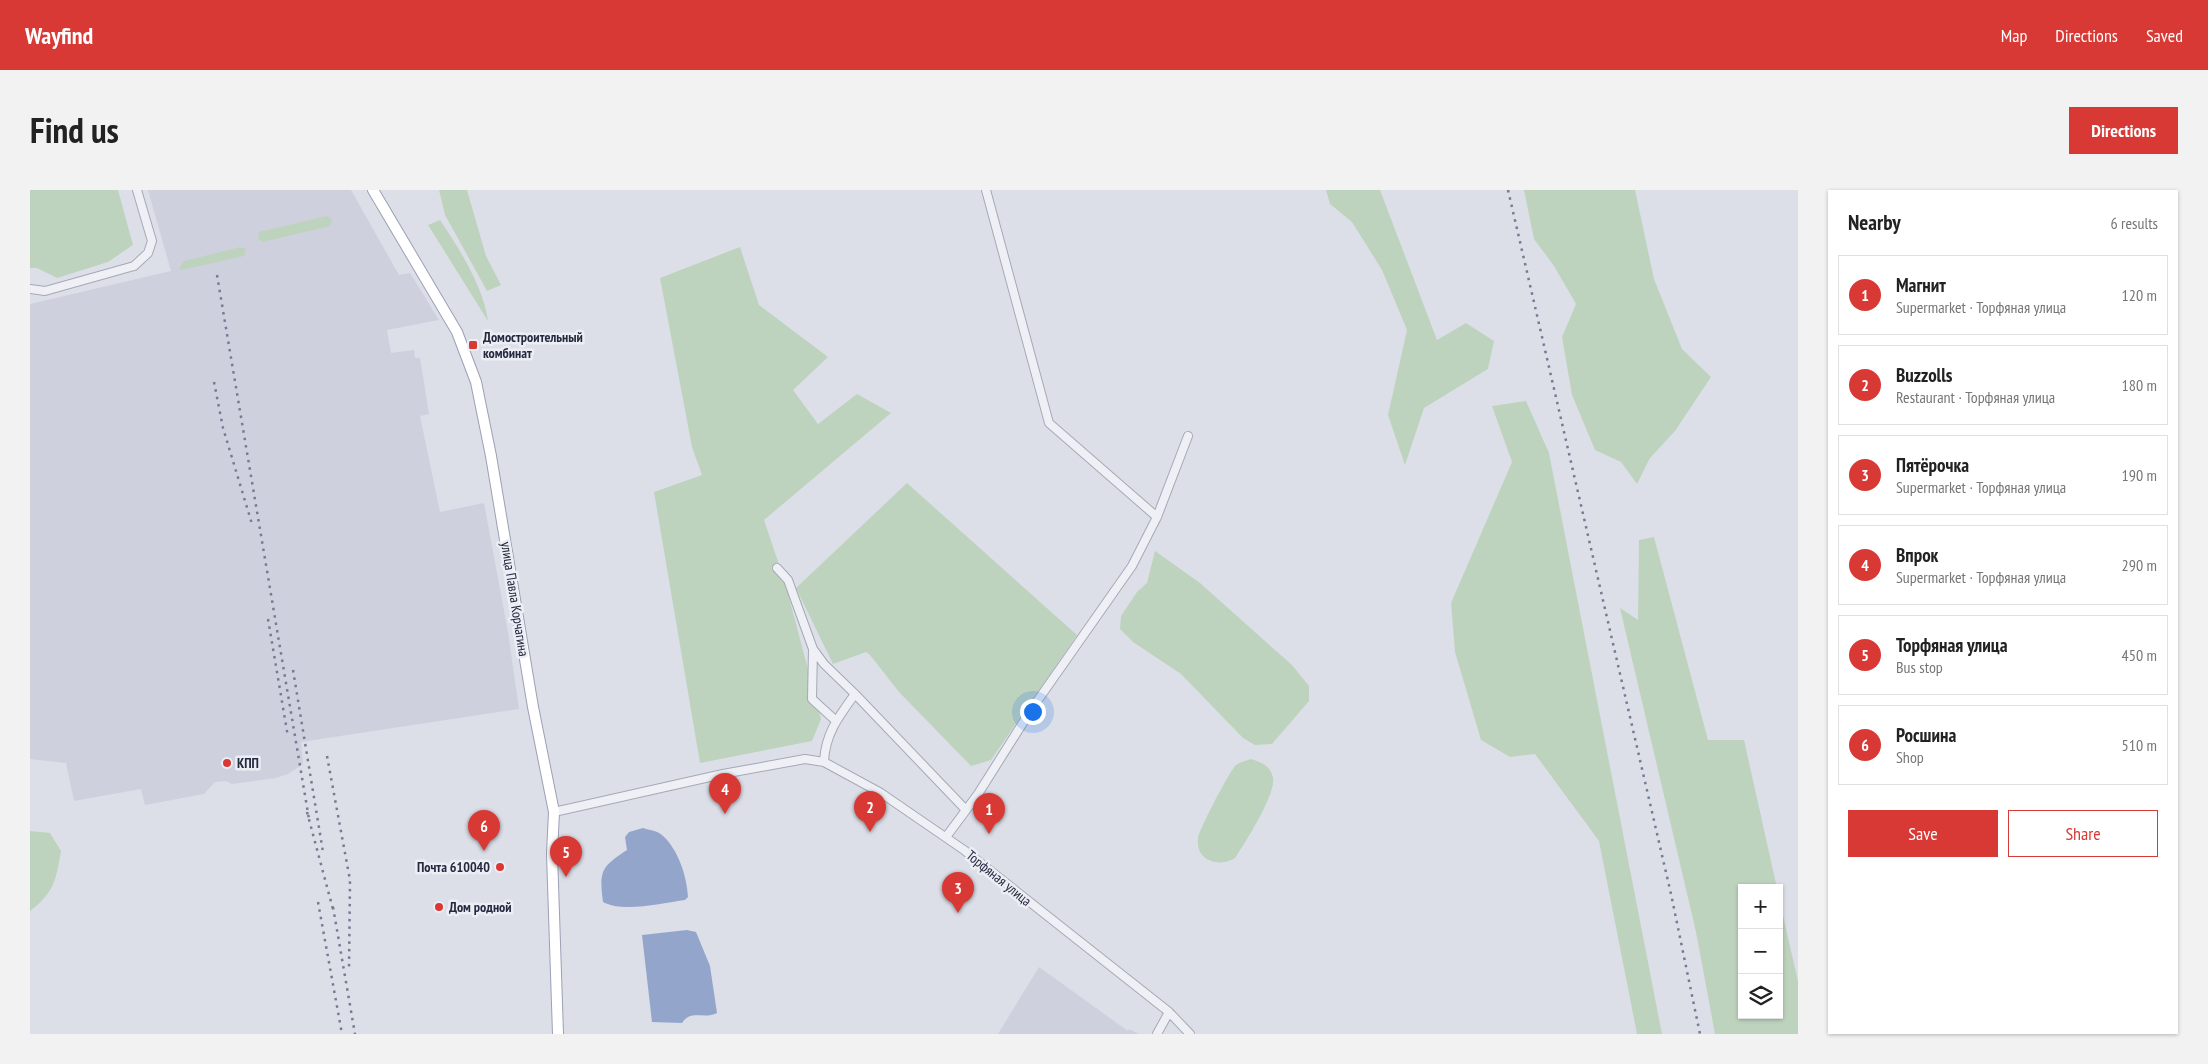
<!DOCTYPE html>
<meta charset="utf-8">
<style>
:root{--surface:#fff;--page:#f2f2f2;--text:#222;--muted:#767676;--line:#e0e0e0;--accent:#d93935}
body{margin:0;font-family:"PT Sans Narrow",sans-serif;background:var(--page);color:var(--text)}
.controls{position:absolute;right:15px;bottom:15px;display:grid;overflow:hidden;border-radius:0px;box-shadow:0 1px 4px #0004}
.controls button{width:45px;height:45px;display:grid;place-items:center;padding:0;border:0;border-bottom:1px solid var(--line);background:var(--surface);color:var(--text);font:25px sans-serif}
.you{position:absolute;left:1002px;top:521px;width:18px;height:18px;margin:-12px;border:4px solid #fff;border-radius:50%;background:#1a73e8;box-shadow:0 0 0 8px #1a73e833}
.badge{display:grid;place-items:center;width:32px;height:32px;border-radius:50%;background:var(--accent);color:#fff;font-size:16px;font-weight:700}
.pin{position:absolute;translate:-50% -41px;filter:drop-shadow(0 1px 2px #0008)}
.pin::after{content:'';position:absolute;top:26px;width:18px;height:15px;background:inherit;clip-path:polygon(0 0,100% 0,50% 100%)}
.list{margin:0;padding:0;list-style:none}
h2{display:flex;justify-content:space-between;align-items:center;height:65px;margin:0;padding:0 20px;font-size:21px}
h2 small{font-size:16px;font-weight:400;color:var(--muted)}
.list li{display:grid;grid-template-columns:32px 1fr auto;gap:15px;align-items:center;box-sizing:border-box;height:80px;margin:0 10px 10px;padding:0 10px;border:1px solid var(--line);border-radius:0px}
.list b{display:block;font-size:19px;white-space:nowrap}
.list p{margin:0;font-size:16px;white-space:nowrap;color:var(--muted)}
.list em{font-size:16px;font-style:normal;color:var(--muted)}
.actions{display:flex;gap:10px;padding:15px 20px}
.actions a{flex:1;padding:11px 0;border:1px solid var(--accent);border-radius:0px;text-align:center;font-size:18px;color:var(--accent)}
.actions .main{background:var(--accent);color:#fff}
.icon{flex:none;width:28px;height:28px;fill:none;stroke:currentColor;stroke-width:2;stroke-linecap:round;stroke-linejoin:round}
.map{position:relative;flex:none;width:1768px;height:844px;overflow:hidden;border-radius:0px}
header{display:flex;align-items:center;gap:30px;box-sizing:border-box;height:70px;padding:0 25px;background:var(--accent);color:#fff}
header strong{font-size:24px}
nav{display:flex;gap:28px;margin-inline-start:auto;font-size:18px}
.intro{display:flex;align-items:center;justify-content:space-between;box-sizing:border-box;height:120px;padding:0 30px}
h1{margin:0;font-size:35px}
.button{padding:12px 22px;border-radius:0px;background:var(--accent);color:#fff;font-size:18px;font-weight:700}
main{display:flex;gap:30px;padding:0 30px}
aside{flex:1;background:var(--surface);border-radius:0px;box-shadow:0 1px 4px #0004}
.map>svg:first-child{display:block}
</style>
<header>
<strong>Wayfind</strong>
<nav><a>Map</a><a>Directions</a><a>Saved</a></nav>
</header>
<div class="intro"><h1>Find us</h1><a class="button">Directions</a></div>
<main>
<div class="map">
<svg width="1768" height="844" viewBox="0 0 1768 844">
<rect width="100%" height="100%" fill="#dcdfe8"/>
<path fill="#ced1dd" d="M118,0H321L369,85L380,83L409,130L357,140L361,163L384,160L385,168H390L399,224L390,226L410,322L454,313L478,442L489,519L271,552L273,574L258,584L246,588L202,594L196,591L185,592L174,604L115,615L111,599L44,611L36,573L0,569V114L141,81Z
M1009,777L1098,841L1099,839L1109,844H968Z"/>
<path fill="#bed3bd" d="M0,0H88L103,55L78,72L27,88L7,78H0Z
M409,0H437L456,66L471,95L457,101L415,25Z
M1296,0H1350L1407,150L1436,133L1464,151L1458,179L1394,218L1375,275L1358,225L1377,140L1352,80L1322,32L1300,14Z
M1494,0H1605L1624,89L1652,159L1681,187L1645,241L1620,268L1607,294L1591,272L1565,260L1542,205L1532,147L1546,114L1524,76L1504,49Z
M296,26L302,29L300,36L233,52L228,49L229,42Z
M410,30C429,58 454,98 458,131L398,35Z
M210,57L216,59L214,66L152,80L149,78L154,71Z
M710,57L729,115L798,167L763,200L788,234L827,204L861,223L734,330L755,392L791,529L782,551L670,573L624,302L672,285L662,257L630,88Z
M1496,211L1519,263L1632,844H1607L1569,651L1505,564L1480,567L1451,550L1425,462L1421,413L1482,272L1462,216Z
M877,293L1047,445L961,570L941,576L869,502L840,465L836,462L803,474L766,398Z
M1624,347L1678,550H1714L1747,698H1712V825H1749V708L1768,791V844H1685L1666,742L1590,418L1608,430L1609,350Z
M1125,361L1170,393L1262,475L1279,496V511L1242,554L1225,555L1213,548L1151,484L1103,452L1090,439L1091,426L1107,402L1117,393Z
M1221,569C1231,572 1241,576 1243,588C1246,604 1215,653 1205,668C1189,678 1165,671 1168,648C1170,638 1199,582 1206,575C1210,572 1216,571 1221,569Z
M0,641L20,643L31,661C26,690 24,703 0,721Z"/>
<path fill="#94a5cc" d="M613,638C619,640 628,641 632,645C648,659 657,686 658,707L655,710C633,713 593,723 573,712C569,681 571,677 597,660L595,647L599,642Z
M657,740L666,742L680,776L687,823C674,830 661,819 652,833L622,832L612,745Z"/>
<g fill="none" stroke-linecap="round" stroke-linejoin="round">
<g stroke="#a5a9b5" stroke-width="10">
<path id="minor" d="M956,0L1019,233L1127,327
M0,99L15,101L104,76L118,63L122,51L107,0
M747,378L758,390L783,459L782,509L805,530
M783,459L794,474L825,504
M794,572C795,544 809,526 825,504L936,620
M524,622L693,584L775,569L794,572L851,603L934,660L1139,822L1160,844
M916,647L948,604L1001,520L1102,376L1127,327L1158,246
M1127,844L1139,822"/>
</g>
<g stroke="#9ba0b5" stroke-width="12">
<path id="major" d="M343,0L427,142L446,192L461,266L503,517L524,622L522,664L528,844"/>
</g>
<use href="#minor" stroke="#eff0f6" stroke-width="8"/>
<use href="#major" stroke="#fff" stroke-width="10"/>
<path stroke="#747b93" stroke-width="2.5" stroke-dasharray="2.5 5" stroke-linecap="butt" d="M1478,0L1641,704L1670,844
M187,85L279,629
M184,192L193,238L222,334
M238,429L258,547
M263,480L293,662
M297,566L320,690L319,779
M277,622L304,723
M288,712L312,844
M303,717L325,844"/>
</g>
<g fill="#d93935" stroke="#eceef5" stroke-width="2">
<rect x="438" y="150" width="10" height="10" rx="2.5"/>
<circle cx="197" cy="573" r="5"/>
<circle cx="470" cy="677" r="5"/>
<circle cx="409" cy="717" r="5"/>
</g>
<g text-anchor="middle" stroke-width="5" stroke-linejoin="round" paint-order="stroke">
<g font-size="14" font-weight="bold" fill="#252a3f" stroke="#eceef5" text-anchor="start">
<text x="453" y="152">Домостроительный<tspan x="453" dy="16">комбинат</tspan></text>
<text x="207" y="578">КПП</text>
<text x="460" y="682" text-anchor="end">Почта 610040</text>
<text x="419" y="722">Дом родной</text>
</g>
<g font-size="14" fill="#252a3f" stroke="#eceef5">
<text transform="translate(485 409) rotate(81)" y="5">улица Павла Корчагина</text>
<text transform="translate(969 688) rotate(39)" y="5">Торфяная улица</text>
</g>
</g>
</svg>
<div class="controls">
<button>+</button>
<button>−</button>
<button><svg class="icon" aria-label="layers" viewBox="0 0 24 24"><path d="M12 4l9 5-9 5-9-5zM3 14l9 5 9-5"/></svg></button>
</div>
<div class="you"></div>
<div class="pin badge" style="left:959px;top:644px">1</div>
<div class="pin badge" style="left:840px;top:642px">2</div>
<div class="pin badge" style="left:928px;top:723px">3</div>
<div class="pin badge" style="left:695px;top:624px">4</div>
<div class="pin badge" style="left:536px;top:687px">5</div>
<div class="pin badge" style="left:454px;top:661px">6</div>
</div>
<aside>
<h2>Nearby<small>6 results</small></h2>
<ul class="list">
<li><span class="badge">1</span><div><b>Магнит</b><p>Supermarket · Торфяная улица</p></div><em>120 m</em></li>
<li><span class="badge">2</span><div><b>Buzzolls</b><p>Restaurant · Торфяная улица</p></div><em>180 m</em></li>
<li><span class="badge">3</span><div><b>Пятёрочка</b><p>Supermarket · Торфяная улица</p></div><em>190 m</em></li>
<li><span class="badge">4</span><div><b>Впрок</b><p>Supermarket · Торфяная улица</p></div><em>290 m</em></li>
<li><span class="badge">5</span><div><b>Торфяная улица</b><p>Bus stop</p></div><em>450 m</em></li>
<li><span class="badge">6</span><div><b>Росшина</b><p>Shop</p></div><em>510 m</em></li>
</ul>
<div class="actions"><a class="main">Save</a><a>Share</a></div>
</aside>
</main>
